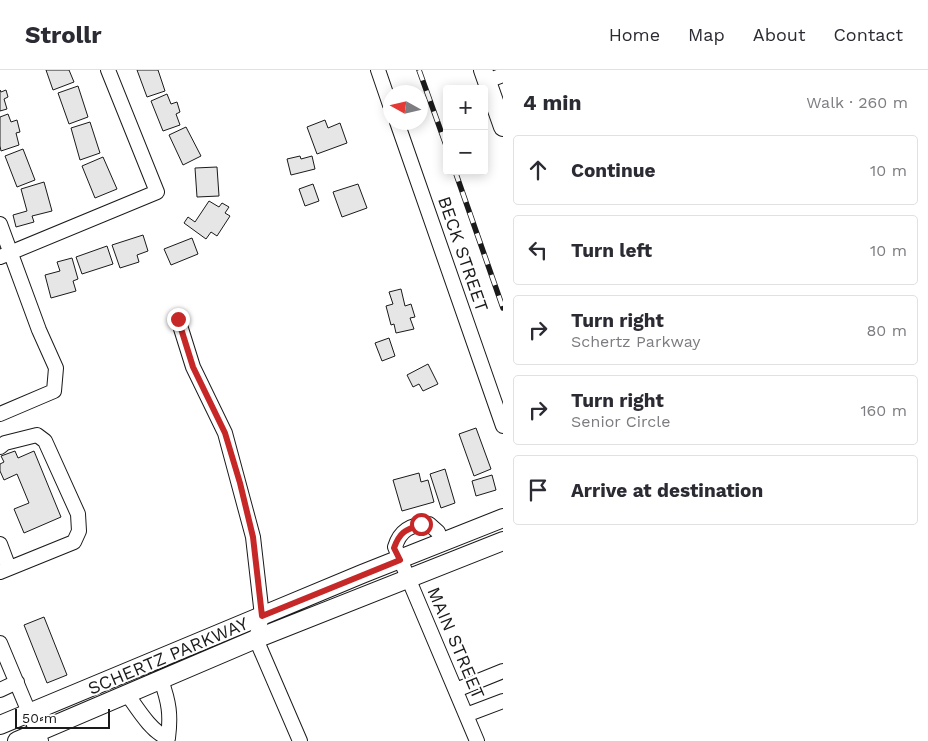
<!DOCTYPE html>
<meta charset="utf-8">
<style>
:root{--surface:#fff;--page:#f7f7f7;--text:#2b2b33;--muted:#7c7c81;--line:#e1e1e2}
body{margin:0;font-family:"Work Sans",sans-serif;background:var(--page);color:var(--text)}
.controls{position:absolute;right:15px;top:15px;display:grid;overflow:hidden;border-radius:5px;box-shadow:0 2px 12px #0003}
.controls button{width:45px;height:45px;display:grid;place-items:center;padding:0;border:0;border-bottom:1px solid var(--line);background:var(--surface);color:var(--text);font:25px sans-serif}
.compass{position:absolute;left:383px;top:15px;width:45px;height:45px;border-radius:50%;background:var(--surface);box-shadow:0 2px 12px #0003;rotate:278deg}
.scale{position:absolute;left:15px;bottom:12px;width:95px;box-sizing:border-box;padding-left:5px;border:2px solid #1a1a1a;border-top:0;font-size:14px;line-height:18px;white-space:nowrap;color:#1a1a1a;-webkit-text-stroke:4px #fff;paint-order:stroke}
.stop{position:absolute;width:15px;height:15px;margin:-11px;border:4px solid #c62828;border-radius:50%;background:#fff}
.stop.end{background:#c62828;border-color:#fff;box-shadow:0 1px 5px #0008}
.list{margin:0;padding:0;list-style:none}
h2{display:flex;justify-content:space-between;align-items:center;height:65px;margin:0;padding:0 20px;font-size:21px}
h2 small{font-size:16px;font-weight:400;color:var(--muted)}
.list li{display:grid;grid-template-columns:32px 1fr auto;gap:15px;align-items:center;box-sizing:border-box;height:70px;margin:0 10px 10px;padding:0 10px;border:1px solid var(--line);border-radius:5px}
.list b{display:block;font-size:19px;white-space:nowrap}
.list p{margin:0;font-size:16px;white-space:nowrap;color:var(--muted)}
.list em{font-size:16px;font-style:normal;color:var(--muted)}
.icon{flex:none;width:28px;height:28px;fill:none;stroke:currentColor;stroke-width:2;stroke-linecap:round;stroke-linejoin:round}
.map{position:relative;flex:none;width:503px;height:671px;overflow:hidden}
header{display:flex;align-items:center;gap:30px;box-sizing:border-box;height:70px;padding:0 25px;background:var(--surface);border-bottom:1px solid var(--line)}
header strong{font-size:24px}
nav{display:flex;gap:28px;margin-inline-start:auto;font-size:18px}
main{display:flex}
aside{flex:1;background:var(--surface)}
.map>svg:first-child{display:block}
</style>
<header>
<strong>Strollr</strong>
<nav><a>Home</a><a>Map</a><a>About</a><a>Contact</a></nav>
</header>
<main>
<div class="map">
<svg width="503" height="671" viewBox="0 0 503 671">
<rect width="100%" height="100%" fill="#fff"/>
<path fill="#e6e6e6" stroke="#1a1a1a" d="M46,0H69L74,12L53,20Z
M137,0H158L165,21L147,27Z
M78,16L88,47L69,54L58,23Z
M0,20L1,22L6,20L8,27L4,29L7,39L0,41Z
M167,24L171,34L177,32L180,42L176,44L180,55L163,61L151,31Z
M8,44L11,52L17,50L20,62L16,63L19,75L1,81L0,76V47Z
M325,50L328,58L340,53L347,73L317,84L307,57Z
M90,52L100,83L80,90L71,58Z
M186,57L201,86L183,95L169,65Z
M23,79L35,110L17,117L5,86Z
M300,86L301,89L312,86L315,99L291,105L287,89Z
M103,87L117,119L95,128L82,96Z
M217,97L219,126L197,127L195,98Z
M44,112L52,141L32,146L34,152L16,157L13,145L27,141L21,119Z
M313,114L319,131L305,136L299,119Z
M358,114L367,138L342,147L333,122Z
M209,131L219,137L222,133L229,137L225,143L230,146L217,166L211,162L206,169L184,153L188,147L195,152Z
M143,165L148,181L137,185L139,192L120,198L112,175Z
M192,168L198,184L171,195L164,179Z
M107,176L113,194L82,204L76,187Z
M72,188L78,209L73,211L76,221L51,228L45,205L60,201L57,192Z
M401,219L405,236L411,234L415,247L410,248L414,259L396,263L394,254L391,255L386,236L393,234L389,222Z
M389,268L395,286L382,291L375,273Z
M428,294L438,314L423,321L419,314L413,317L407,305Z
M476,358L491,399L474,406L459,364Z
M15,381L18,388L34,381L61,447L24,463L14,439L29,433L17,404L4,410L0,401V394L4,392L1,386Z
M445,399L455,433L441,438L430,404Z
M419,403L421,412L428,410L434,432L402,441L393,410Z
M492,405L496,420L476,426L472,411Z
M44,547L67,605L47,613L24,555Z"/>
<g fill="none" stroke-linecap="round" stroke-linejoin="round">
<g stroke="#1a1a1a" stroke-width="16">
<path id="minor" d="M378,0L390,35
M487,11L503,5
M397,52L503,356
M0,154L39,260L56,298L54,321L0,344
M0,187L157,122L108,0
M178,249L193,297L225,363L253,467L262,546L256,569L300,671
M0,377L5,373L37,365L45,371L78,444L79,461L74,472L0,502
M442,473L438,462L429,454C411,454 400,460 395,477L477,671
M0,474L9,498
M0,573L41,671
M0,620L17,612
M456,620L503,601
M127,624C137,638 152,663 168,668C171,645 169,632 161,610
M466,645L503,631"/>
</g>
<g stroke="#1a1a1a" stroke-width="20">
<path id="major" d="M483,0L503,57
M0,655L362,504L503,448
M17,671L256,569L503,471"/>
</g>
<use href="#minor" stroke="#fff" stroke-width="14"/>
<use href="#major" stroke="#fff" stroke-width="18"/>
<g stroke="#1a1a1a" stroke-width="5.5">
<path id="rail" d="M419,0L447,78
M455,101L503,238"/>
</g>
<use href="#rail" stroke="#fff" stroke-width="4" stroke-dasharray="11" stroke-linecap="butt"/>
</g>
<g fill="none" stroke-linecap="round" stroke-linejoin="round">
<path stroke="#c62828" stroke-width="6" d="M178,249L193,297L225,363L240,413L253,467L262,546L400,490L394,478C400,461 406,460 421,454"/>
</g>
<g text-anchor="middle" stroke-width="4" stroke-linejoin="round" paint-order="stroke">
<g font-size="18" fill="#1a1a1a" stroke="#fff">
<text transform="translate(463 184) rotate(71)" y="6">BECK STREET</text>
<text transform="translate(456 573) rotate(67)" y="6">MAIN STREET</text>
<text transform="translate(168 586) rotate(-23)" y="6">SCHERTZ PARKWAY</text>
</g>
</g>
</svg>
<div class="controls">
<button>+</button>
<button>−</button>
</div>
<svg class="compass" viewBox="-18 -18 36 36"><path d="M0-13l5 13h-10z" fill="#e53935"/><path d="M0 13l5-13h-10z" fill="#7c7c81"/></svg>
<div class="scale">50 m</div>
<div class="stop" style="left:421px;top:454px"></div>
<div class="stop end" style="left:178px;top:249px"></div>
</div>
<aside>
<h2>4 min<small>Walk · 260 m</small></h2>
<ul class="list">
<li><svg class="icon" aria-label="ahead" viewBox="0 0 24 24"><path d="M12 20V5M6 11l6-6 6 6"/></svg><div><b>Continue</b></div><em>10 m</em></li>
<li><svg class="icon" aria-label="left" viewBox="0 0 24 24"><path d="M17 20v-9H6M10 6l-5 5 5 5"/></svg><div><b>Turn left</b></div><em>10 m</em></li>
<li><svg class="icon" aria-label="right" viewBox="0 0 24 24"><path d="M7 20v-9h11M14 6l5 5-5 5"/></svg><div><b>Turn right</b><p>Schertz Parkway</p></div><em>80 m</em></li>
<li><svg class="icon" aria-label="right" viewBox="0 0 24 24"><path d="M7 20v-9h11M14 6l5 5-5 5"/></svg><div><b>Turn right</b><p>Senior Circle</p></div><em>160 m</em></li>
<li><svg class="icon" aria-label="arrive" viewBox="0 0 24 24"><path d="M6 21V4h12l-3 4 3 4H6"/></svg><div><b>Arrive at destination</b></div></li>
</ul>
</aside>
</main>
